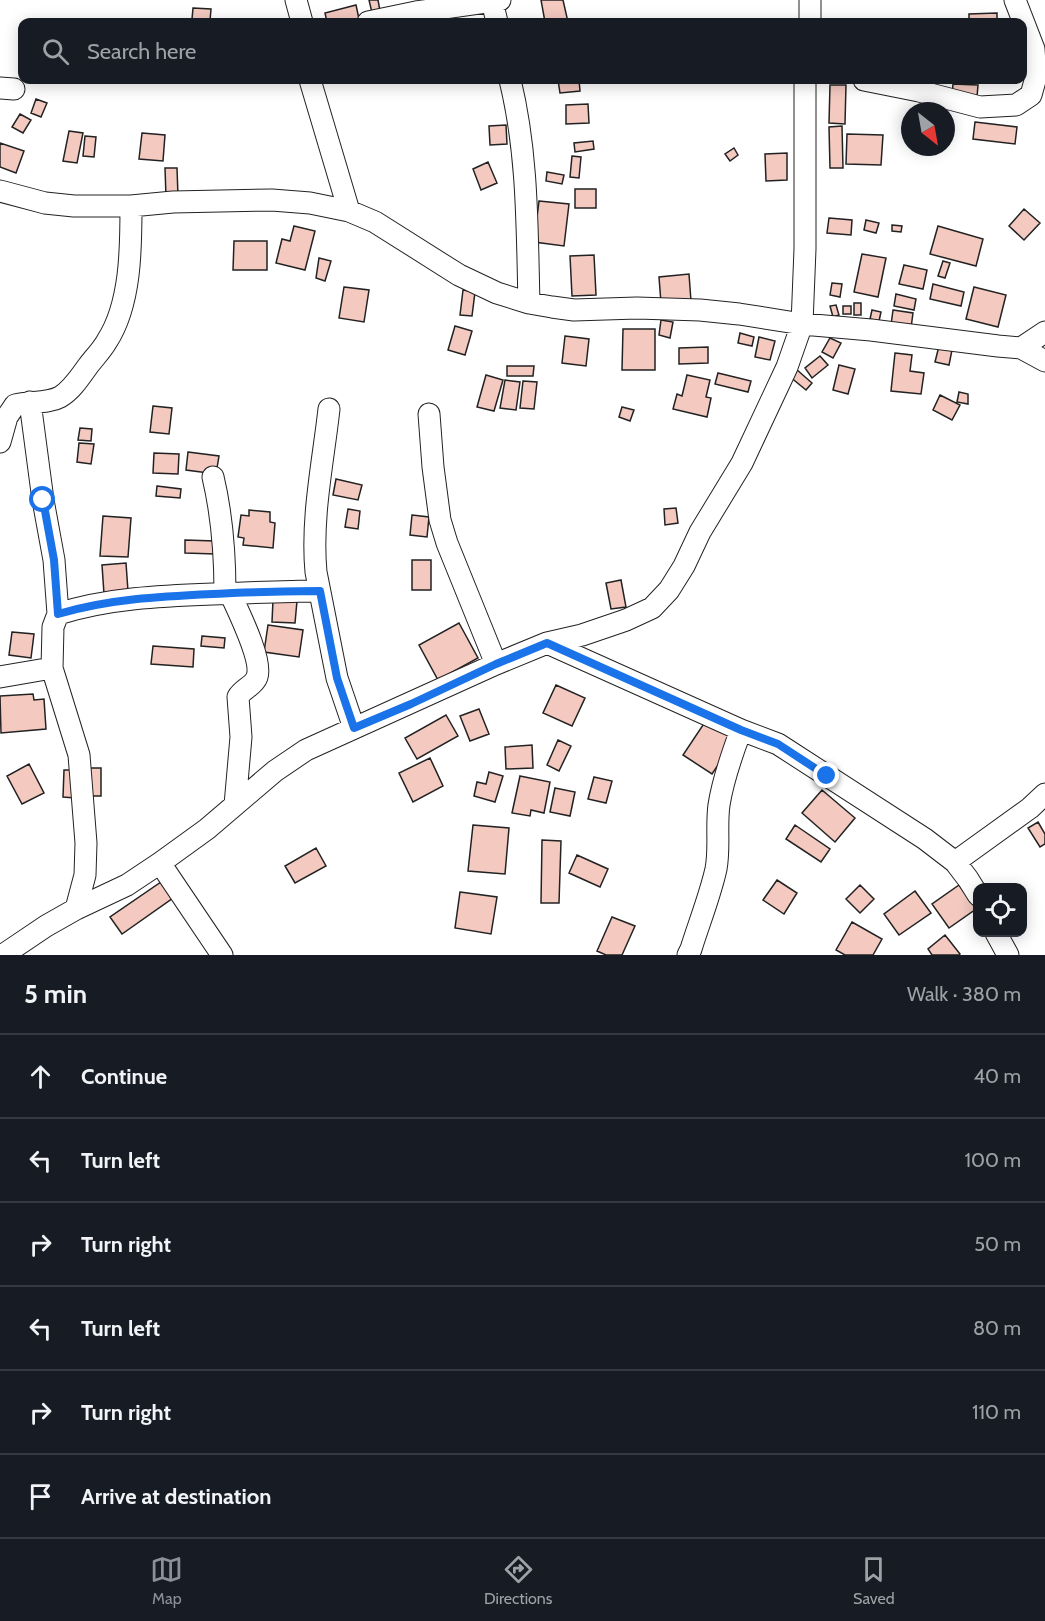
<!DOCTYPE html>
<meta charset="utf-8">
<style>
:root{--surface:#171b24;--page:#20242c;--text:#f1f3f6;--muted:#9ea1a6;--line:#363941;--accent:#8c9099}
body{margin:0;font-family:Cabin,sans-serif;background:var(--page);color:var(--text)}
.controls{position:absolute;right:18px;bottom:18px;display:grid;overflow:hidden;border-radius:12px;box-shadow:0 3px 15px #0003}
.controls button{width:54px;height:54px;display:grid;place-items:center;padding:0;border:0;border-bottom:2px solid var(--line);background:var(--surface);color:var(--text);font:30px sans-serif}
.compass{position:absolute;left:901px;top:102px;width:54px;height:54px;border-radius:50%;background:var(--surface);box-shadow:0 3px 15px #0003;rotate:149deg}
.stop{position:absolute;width:18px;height:18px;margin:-14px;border:4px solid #1a73e8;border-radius:50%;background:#fff}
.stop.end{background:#1a73e8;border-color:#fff;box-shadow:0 2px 6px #0008}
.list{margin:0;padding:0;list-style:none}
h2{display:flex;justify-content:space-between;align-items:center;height:78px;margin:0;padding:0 24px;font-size:26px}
h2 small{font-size:20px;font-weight:400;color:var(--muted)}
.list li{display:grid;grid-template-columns:39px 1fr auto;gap:18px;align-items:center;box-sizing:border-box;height:84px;padding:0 24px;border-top:2px solid var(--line)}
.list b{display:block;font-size:22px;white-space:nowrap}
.list em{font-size:20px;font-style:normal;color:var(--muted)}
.icon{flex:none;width:33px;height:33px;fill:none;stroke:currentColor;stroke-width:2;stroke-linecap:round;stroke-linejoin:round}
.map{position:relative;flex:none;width:1045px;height:955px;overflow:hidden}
.search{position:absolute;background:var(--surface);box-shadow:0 3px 15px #0003;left:18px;right:18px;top:18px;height:66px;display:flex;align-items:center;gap:15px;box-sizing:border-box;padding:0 21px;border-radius:12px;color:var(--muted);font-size:22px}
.sheet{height:582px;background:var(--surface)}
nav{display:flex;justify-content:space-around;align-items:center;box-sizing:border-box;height:84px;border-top:2px solid var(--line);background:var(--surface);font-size:16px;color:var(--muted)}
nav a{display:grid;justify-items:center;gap:3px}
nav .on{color:var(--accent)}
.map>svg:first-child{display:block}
</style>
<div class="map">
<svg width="1045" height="955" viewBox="0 0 1045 955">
<rect width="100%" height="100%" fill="#fff"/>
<path fill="#f3c9c0" stroke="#222" stroke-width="1.5" d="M369,0H378L381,16L373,17Z
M541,0H563L568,22H545Z
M356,5L359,19L345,22H327L325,13Z
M193,8L211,9L210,21L192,19Z
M997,13V21H1009V22H963L962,19H969V14Z
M558,80H579L580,91L560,93Z
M953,84L978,85L977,97L952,96Z
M830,85H846L845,124L829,123Z
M36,99L47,103L41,117L31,113Z
M588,104L589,123L566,124V105Z
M20,114L31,120L23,133L12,127Z
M975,122L1017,127L1015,144L973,139Z
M506,125L507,144L490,145L489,126Z
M842,126L843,168H830L829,127Z
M69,131L83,133L77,163L63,161Z
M142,133L165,135L163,161L139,159Z
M847,134L883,135L881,165L846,164Z
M85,136L96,137L94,157L83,156Z
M593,141L594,149L575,152L574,143Z
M0,143L24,151L16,173L0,167Z
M734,148L738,155L730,161L725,154Z
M787,153V180L766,181L765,154Z
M572,156L581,157L579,178L570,177Z
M488,162L497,183L481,190L473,169Z
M165,168H177L178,196L166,197Z
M547,172L564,175L562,184L546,181Z
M575,189H596V208H575Z
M539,201L569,204L564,246L534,242Z
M1024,209L1040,223L1024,240L1009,226Z
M829,218L852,220L851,235L827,233Z
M866,220L879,223L876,233L864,230Z
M892,225L902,226L901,232L892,231Z
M294,226L315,231L305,270L276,263L282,239L290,241Z
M938,226L983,239L976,266L930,254Z
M234,241H267V270H233Z
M862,254L886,258L878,297L854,292Z
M594,255L596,295L572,296L570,256Z
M319,258L331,261L325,281L316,278Z
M943,261L950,263L945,278L938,276Z
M904,265L927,270L923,289L899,284Z
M689,274L691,301L661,303L659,277Z
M832,283L842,284L840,297L830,295Z
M933,284L964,292L961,306L930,299Z
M344,287L369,290L364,322L339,318Z
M974,287L1006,295L998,327L966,319Z
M463,290L475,292L472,316L460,315Z
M896,294L916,299L914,310L894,306Z
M854,303H861V315H854Z
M836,305L839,315L833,317L830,306Z
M843,306H851V314H843Z
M872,310L881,312L879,321L870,319Z
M893,310L913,313L911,328L891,325Z
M661,320L673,322L670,338L659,335Z
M455,326L472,331L465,355L448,350Z
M623,329H655V370H622Z
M740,333L754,337L752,346L738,343Z
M565,336L589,339L586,366L562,363Z
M759,337L775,341L770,360L755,357Z
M830,338L841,343L833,358L822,352Z
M940,342L953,345L949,365L935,362Z
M708,347V363L679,364V348Z
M895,353L912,355L910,371L924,373L921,394L891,391Z
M820,356L828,365L812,378L805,368Z
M839,365L855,369L848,394L833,390Z
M507,366H534L533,376H507Z
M796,369L812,383L806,390L789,376Z
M718,373L751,381L748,392L715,384Z
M486,375L503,380L494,411L477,407Z
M687,375L710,380L706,397L711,398L707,417L673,409L677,394L682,396Z
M505,380L520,382L516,410L500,408Z
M523,381L537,382L534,409L520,408Z
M959,392L968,394V404L957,402Z
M940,395L960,405L952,420L933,410Z
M153,406L172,408L169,434L150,432Z
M622,407L634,410L630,421L619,417Z
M80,428L92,429L91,441L78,440Z
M79,443L94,444L91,464L77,462Z
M188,452L219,456L216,474L186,470Z
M154,453L179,454L178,474L153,473Z
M336,479L362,485L358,500L333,495Z
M157,486L181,489L180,498L156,496Z
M676,508L678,523L665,525L664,509Z
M348,509L360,511L358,529L345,527Z
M249,510L270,512V522L275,523L273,548L243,545L244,538L238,537L241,515L249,516Z
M412,515L429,517L427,537L410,535Z
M103,516L131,518L128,557L100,556Z
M185,540L215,541V554L185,553Z
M412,560H431V590H412Z
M126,563L128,591L104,594L102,565Z
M621,580L626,607L611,609L606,583Z
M273,600L297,601L295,623L272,622Z
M459,623L478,658L438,680L419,645Z
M268,625L303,630L299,657L264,652Z
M12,632L34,634L31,658L9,655Z
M202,636L225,638L224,648L201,646Z
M153,646L194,649L193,667L151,664Z
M556,685L585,698L572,726L543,713Z
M33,694L34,700L44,699L46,729L1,733L0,696Z
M479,709L489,734L470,741L460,716Z
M446,715L458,736L417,759L405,738Z
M707,719L736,738L712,774L683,755Z
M558,740L571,746L559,771L547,765Z
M532,745L533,768L506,769L505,747Z
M430,758L443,786L413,802L399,773Z
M29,764L44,793L22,804L7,776Z
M87,768H101V796H87Z
M64,770H76L75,798L63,797Z
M489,772L503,776L495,802L474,796L477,782L486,784Z
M520,776L550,782L544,813L531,810L530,816L512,813Z
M594,777L612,781L606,803L588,799Z
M555,788L575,792L570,816L550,812Z
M822,790L855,818L835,842L802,813Z
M1038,822L1045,834V844L1040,847L1028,828Z
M473,825L509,828L505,874L468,871Z
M795,825L830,849L821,862L786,839Z
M542,840L561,841L559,903H541Z
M316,848L326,866L295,883L285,866Z
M577,855L608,869L600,887L569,873Z
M777,880L797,893L784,914L763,900Z
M161,882L173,898L122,934L110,917Z
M860,885L874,899L860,913L846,899Z
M959,885L976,909L949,928L932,904Z
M915,891L931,913L899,935L884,914Z
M460,892L497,897L491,934L455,928Z
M612,917L635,926L622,955H606L597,951Z
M852,922L882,939L873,955H845L836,950Z
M945,935L960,954L959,955H932L928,949Z"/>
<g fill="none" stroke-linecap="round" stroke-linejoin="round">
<g stroke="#222" stroke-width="23">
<path id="minor" d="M296,0L302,22
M810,0V22
M492,1L497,22
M368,22L416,12L500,0
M310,80L349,211
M510,80C528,153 527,228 529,303
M864,80L919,91L980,107L1016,105L1031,95L1036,77L1034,49L1015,0
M0,88L14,89
M0,191L45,203L74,206H131L173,202L272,200L310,203L349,211L375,222L459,275L497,293L529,303L552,307L574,310L637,308L700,310L739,314L802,324L871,330L998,346L1021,348L1045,332
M1021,348L1045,361
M30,402L43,500L54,560L58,614
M329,409C323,463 311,518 316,572L337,678L354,728
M429,414L433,467L440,520L447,543L496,664
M0,442L7,417L15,405C30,401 47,404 60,397C72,390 80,377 88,366C94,358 102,350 107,341C131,304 131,248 131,206
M213,477C222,515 225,554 225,593
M230,593C238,611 263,660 257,677C254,686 242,689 238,697L241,737L235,805
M547,643L741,730L778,744L925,839L955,862L968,879L978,895
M0,677L52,668
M955,862L1030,808L1045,794
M160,863L222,955
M76,909L85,875L86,843L79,755L52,668L53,627L58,614C108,598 161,596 213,594C249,593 284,591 319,591
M996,933L1008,955
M3,955L46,926L76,909L127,885L160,863L207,829L275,771L306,750L496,664L547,643L582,635L626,620L652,608L669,590L684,566L700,532L742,463L787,367L802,324L805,249V80
M688,955L691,949C699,923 710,896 716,869C720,848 716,826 719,805C723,779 732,754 741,730"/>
</g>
<use href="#minor" stroke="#fff" stroke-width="21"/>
</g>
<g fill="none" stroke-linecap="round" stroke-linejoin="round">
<path stroke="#1a73e8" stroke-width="8" d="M43,500L54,560L58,614C115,597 173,596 232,593C261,592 290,591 320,591L337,678L354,728L411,704L496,664L547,643L741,730L778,744L827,776"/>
</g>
</svg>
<div class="controls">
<button><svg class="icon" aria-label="locate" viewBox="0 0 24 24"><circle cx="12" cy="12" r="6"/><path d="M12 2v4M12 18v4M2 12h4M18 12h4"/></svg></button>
</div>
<svg class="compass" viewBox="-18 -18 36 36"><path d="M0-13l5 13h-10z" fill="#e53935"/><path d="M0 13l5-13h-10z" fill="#9ea1a6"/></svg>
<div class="stop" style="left:43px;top:500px"></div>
<div class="stop end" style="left:827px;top:776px"></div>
<div class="search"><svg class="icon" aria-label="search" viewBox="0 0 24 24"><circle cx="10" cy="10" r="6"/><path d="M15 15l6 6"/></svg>Search here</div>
</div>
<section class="sheet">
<h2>5 min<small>Walk · 380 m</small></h2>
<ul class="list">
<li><svg class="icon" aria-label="ahead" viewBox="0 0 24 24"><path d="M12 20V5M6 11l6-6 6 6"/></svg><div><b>Continue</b></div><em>40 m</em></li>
<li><svg class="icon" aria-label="left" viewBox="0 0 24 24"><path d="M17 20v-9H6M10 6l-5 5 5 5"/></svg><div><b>Turn left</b></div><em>100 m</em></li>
<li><svg class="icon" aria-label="right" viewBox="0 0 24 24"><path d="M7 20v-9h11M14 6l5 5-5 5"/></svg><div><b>Turn right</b></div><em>50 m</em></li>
<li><svg class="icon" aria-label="left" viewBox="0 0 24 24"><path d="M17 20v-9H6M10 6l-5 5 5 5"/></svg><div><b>Turn left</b></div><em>80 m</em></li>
<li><svg class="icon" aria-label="right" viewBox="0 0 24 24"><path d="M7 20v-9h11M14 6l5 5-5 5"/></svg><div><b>Turn right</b></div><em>110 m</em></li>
<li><svg class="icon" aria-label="arrive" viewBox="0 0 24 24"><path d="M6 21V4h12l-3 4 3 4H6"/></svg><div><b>Arrive at destination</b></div></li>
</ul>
</section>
<nav>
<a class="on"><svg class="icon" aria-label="map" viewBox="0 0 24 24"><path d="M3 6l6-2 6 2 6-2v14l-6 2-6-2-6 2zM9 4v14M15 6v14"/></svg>Map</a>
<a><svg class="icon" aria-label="directions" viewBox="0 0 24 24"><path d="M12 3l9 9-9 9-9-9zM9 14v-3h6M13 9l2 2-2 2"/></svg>Directions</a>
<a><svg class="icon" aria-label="saved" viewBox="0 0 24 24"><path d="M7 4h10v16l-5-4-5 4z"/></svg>Saved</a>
</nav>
